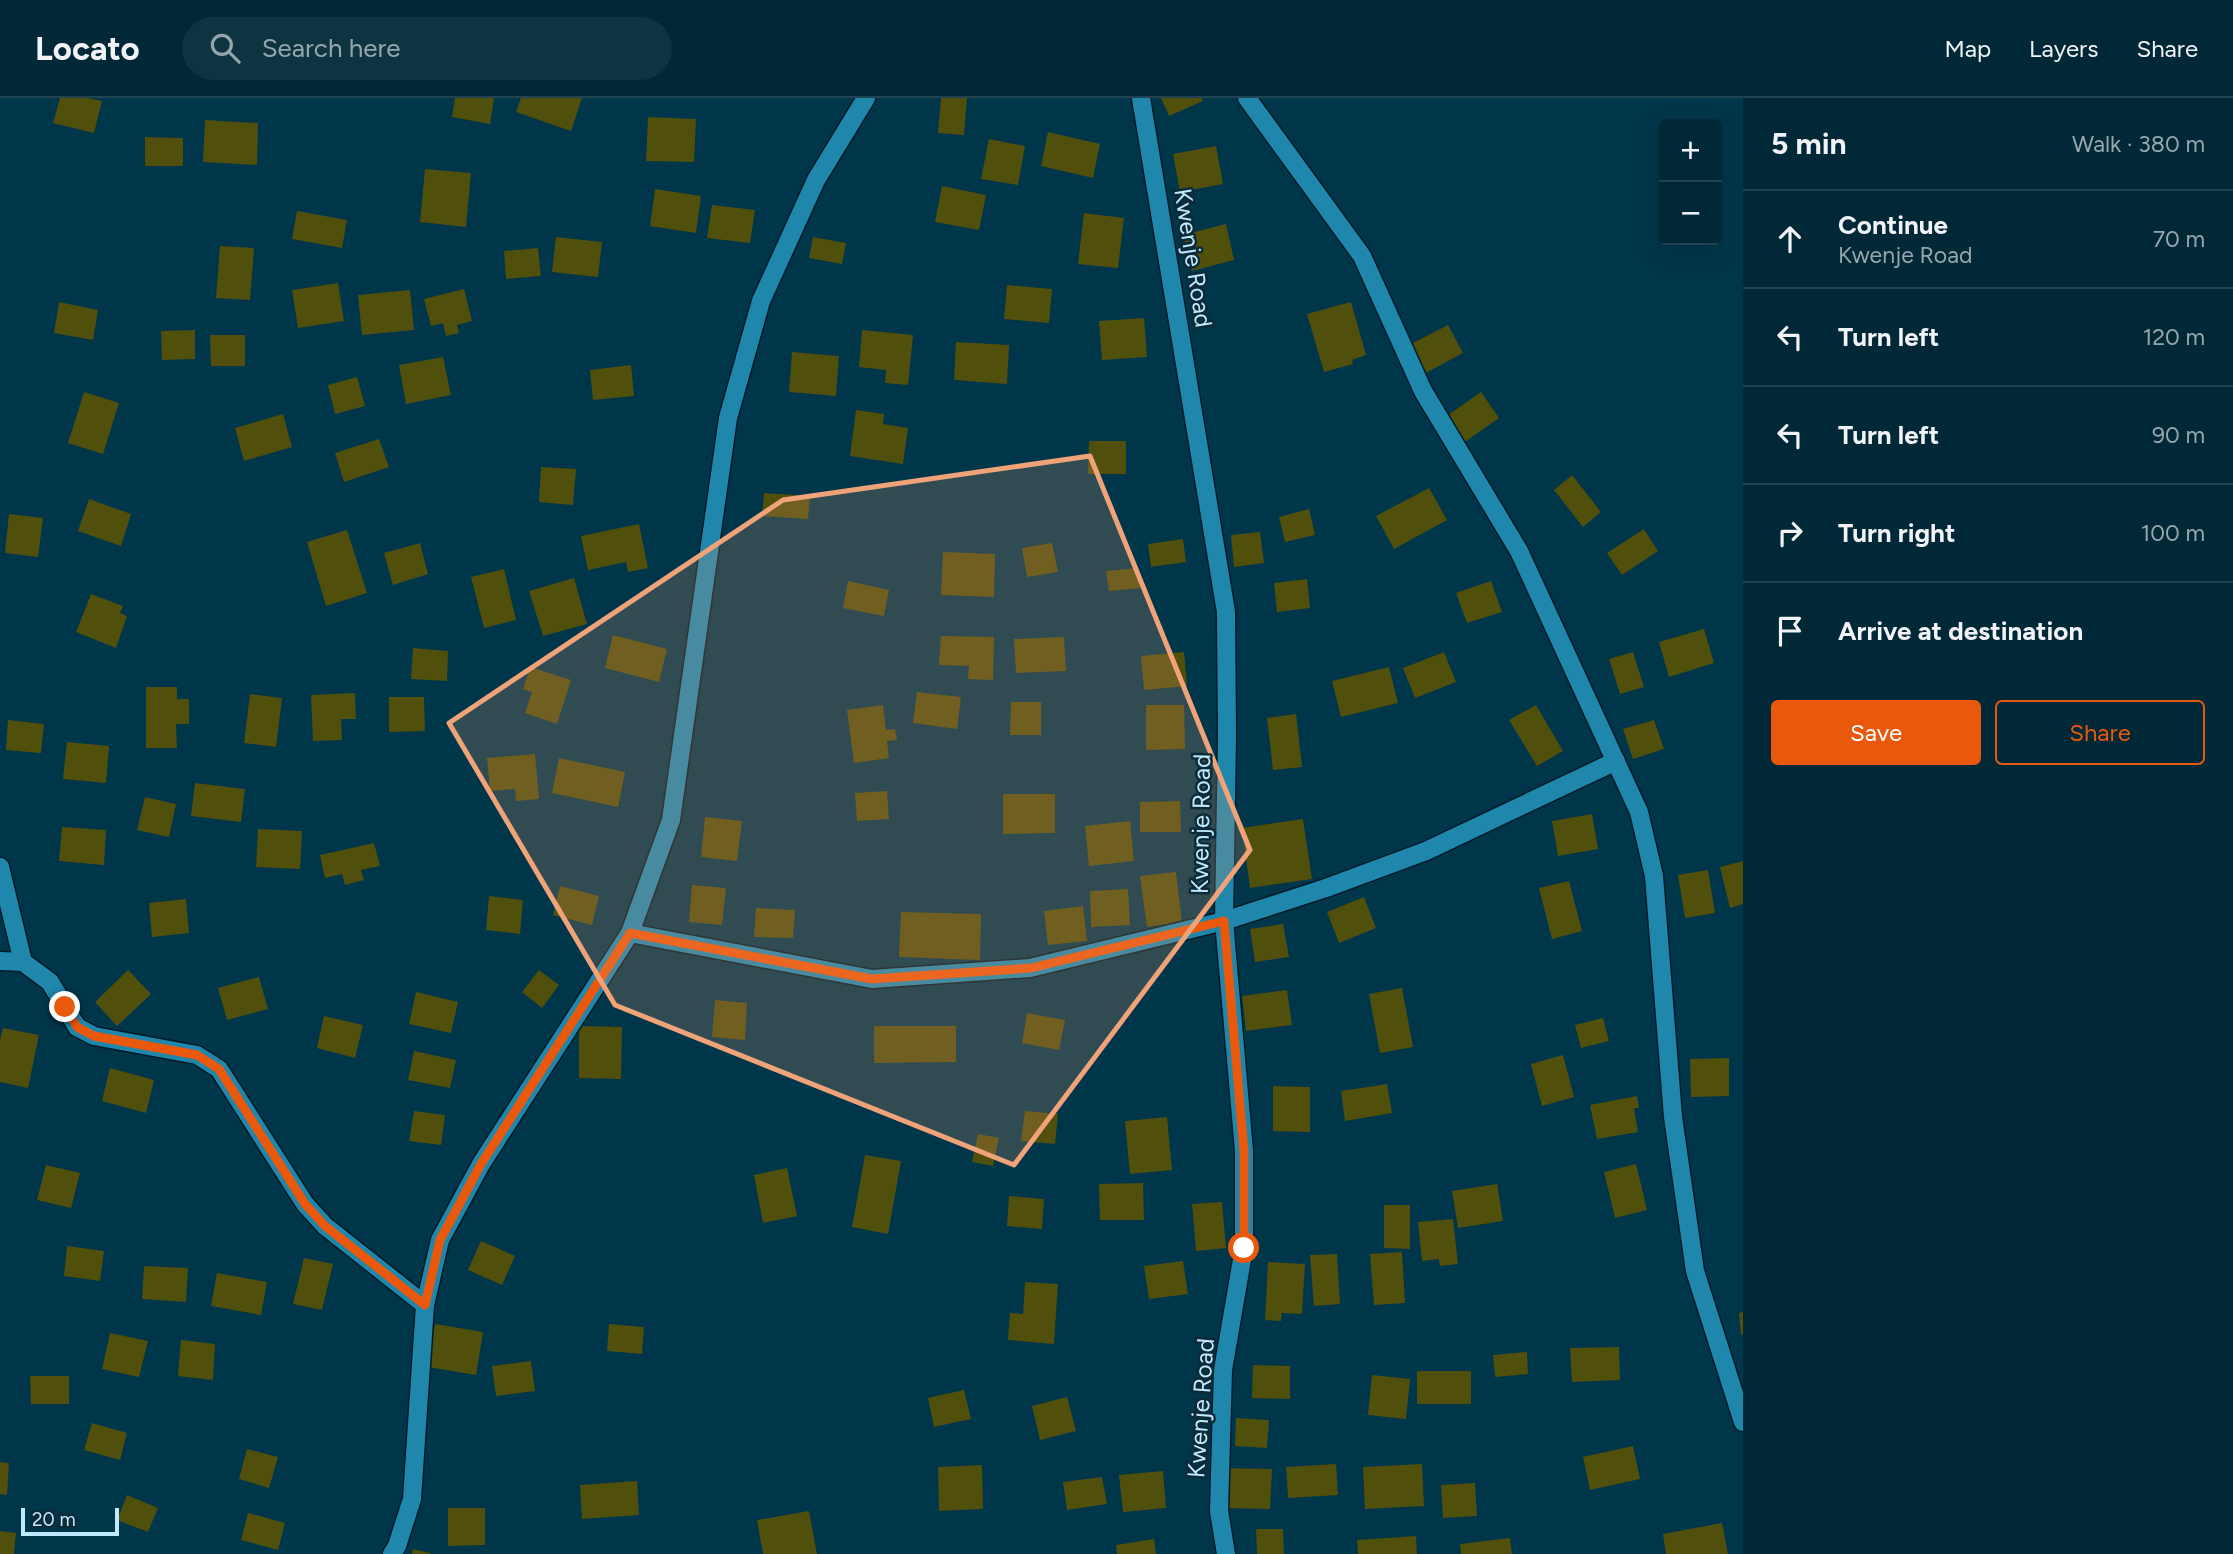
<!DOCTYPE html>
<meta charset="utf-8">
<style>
:root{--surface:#002837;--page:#0e3442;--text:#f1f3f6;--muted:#95a6ad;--line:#224452;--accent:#ea580c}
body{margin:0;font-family:Figtree,sans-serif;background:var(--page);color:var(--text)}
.controls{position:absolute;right:21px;top:21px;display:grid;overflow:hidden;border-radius:7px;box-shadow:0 7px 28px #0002}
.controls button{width:63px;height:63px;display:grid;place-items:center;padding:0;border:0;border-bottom:2px solid var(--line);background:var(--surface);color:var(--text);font:35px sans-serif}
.scale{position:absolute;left:21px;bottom:18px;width:98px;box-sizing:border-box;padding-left:7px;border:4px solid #bfeafe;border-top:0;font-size:19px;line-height:24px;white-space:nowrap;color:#bfeafe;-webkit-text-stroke:5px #0c2a37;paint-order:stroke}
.stop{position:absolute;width:21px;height:21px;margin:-16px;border:5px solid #ea580c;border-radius:50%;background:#fff}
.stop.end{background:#ea580c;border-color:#fff;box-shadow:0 2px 7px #0008}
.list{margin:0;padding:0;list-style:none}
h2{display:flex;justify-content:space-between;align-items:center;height:91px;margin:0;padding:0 28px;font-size:30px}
h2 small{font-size:23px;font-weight:400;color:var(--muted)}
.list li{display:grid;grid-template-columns:46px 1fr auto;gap:21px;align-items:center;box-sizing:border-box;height:98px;padding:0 28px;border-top:2px solid var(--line)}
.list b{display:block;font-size:26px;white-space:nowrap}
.list p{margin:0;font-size:23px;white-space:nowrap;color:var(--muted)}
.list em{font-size:23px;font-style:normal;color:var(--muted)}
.actions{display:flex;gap:14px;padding:21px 28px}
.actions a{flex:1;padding:16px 0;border:2px solid var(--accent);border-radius:7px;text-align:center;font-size:24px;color:var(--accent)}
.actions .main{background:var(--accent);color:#fff}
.icon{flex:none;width:38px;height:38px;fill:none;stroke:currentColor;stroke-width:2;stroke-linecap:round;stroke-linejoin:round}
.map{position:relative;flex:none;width:1743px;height:1456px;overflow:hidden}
header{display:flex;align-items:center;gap:42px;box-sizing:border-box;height:98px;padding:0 35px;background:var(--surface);border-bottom:2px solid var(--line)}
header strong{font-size:33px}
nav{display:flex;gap:38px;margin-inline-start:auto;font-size:24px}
.search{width:490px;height:63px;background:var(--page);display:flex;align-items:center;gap:18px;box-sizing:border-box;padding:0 24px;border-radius:38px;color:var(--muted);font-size:26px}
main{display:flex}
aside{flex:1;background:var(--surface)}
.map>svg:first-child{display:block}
</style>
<header>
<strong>Locato</strong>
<div class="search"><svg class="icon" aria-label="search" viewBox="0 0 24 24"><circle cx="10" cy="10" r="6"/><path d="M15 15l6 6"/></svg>Search here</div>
<nav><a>Map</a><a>Layers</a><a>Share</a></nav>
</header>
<main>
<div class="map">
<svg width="1743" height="1456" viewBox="0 0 1743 1456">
<rect width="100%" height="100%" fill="#003649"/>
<path fill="#504f0c" d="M60,0H88L102,3L94,35L53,25Z
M455,0H494L490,26L452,19Z
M521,0H582L571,33L516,14Z
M941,0H967L964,37L938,35Z
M1161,0H1201L1203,3L1169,18Z
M648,19L696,21L694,64L646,63Z
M205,22L258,25L257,67L203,64Z
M1048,34L1100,46L1093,80L1041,68Z
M145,39L183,40V68H145Z
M989,41L1025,48L1018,87L981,81Z
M1216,48L1223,86L1180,94L1173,56Z
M425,71L471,75L466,129L420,124Z
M942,88L986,97L979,132L935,124Z
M655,91L701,98L696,135L650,128Z
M712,107L755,112L750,145L707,140Z
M297,113L347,122L342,150L292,141Z
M1084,115L1124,120L1118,170L1078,166Z
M1226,126L1234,162L1192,173L1183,137Z
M556,139L602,144L598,179L552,174Z
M813,139L846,145L842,166L809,160Z
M220,148L254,150L250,202L216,200Z
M538,150L541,178L506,181L504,153Z
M338,185L344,223L298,230L292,192Z
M1007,187L1052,191L1049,225L1004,221Z
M464,191L472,223L457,227L459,235L446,238L443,225L431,228L424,201Z
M410,192L414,232L362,237L358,197Z
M59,204L98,212L93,242L54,235Z
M1351,204L1366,257L1352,262L1353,266L1324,274L1307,216Z
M1144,220L1147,259L1102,262L1099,223Z
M1448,227L1463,255L1424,276L1409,247Z
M195,232V261L162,262L161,233Z
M862,232L913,237L908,287L885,285L886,272L859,269Z
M210,237H245V268H211Z
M956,244L1009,247L1007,286L954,282Z
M792,254L839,258L836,298L789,294Z
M443,259L451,297L406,306L399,267Z
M631,267L634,298L593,302L590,272Z
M357,279L365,308L335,316L328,287Z
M84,294L119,305L103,356L68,345Z
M1481,294L1499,320L1459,348L1441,322Z
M856,312L884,316L883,326L908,330L903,366L850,358Z
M283,316L292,349L244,363L235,330Z
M379,341L389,369L344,384L335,355Z
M1089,343H1126V376H1088Z
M541,369L576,371L573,407L539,404Z
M1572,377L1601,414L1583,429L1554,392Z
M1429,390L1447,422L1394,451L1376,418Z
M764,395L810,398L808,421L762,418Z
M89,401L131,416L121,448L78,433Z
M1309,411L1315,437L1285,444L1279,419Z
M9,416L43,420L38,459L5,455Z
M639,426L648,470L628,474L626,464L588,472L581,438Z
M1644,431L1658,453L1622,477L1607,455Z
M347,432L367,495L326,508L307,444Z
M1260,434L1264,465L1234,469L1231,437Z
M1183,441L1186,464L1151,469L1148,446Z
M420,445L428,476L393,487L384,455Z
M1052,445L1058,474L1027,479L1022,450Z
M943,454L995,456L994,499L941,497Z
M1138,470L1141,490L1109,493L1106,473Z
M504,471L516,522L484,530L471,479Z
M574,480L587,526L543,538L529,493Z
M1307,481L1310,510L1277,514L1274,485Z
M848,483L889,492L884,518L843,510Z
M1491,483L1502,514L1467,525L1456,495Z
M91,496L123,508L120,515L127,518L116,550L76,534Z
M1704,531L1714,565L1669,579L1659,544Z
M613,537L667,551L659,584L605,570Z
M941,538L994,539L993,582L968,581L969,568L939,567Z
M1064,539L1066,573L1016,575L1014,541Z
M413,550L448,553L447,583L411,581Z
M1184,554L1187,588L1144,592L1141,558Z
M1444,554L1456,584L1415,600L1403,570Z
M1633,554L1644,589L1620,596L1609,561Z
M530,569L571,582L557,626L525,615L532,594L523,591Z
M1389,569L1398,605L1341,619L1332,583Z
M146,589H177V601H189V626H176L177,650H146Z
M917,594L961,599L957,631L913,625Z
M355,595L356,621H341L342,642L313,643L311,597Z
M250,596L282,600L276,649L244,645Z
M389,599H424L425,633L389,634Z
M1011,604H1041V637H1010Z
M883,607L886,632L895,631L897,642L887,643L889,660L854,665L847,612Z
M1146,607H1184L1185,651L1146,652Z
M1536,607L1563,653L1537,668L1509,622Z
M1296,616L1302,669L1273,672L1267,620Z
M8,622L44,626L41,655L6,652Z
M1654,622L1664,651L1633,661L1623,631Z
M67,644L109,648L106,685L63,681Z
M535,656L539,701L516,703L515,691L490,693L487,660Z
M559,660L625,674L618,709L552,695Z
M195,685L245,691L241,724L191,718Z
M887,693L889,721L857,723L855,695Z
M1003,696H1055V735L1003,736Z
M145,699L176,706L169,739L137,732Z
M1180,703L1181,734H1140V704Z
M1592,716L1598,751L1558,758L1552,723Z
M705,719L742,723L737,763L701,759Z
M1303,721L1312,781L1250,790L1242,730Z
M1130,723L1134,763L1089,768L1085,728Z
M62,729L106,732L104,767L59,763Z
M258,731L302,733L300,771L256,769Z
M374,745L380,768L361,772L364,782L345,787L342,776L325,780L320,757Z
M1743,763V806L1730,810L1720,769Z
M1708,772L1715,815L1685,820L1678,777Z
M1176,774L1182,824L1147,829L1140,778Z
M1569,783L1582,833L1552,841L1539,790Z
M692,787L726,790L722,827L689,824Z
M560,788L599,798L592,827L553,817Z
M1128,791L1130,827L1091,829L1090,793Z
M489,798L523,802L520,836L486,832Z
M1364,799L1376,830L1339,845L1327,814Z
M186,801L189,835L152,839L149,805Z
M1083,808L1087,843L1048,847L1044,813Z
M756,810L795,812L793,840L754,839Z
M901,814L981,816L980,862L899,859Z
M1283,826L1289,859L1255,864L1250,831Z
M128,872L151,896L117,928L95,904Z
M539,872L559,887L542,910L522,894Z
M259,879L268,911L227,922L218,890Z
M1402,890L1413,949L1380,955L1369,896Z
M1287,892L1292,927L1246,933L1242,898Z
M416,894L458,904L451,935L409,926Z
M715,902L747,905L745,942L712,939Z
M1027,915L1065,922L1059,952L1022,945Z
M324,918L363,927L355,960L317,950Z
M1603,920L1609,943L1581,950L1575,927Z
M579,928L622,929L621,981L579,980Z
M874,928H956V964L874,965Z
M3,930L39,937L28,990L0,984V942Z
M414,953L456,962L450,990L408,982Z
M1563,957L1574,999L1542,1008L1531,966Z
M1729,960V998L1691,999L1690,961Z
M110,970L154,982L146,1015L102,1003Z
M1387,986L1392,1015L1345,1023L1341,993Z
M1273,988L1310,989V1034L1273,1033Z
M1637,998L1639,1010H1634L1638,1034L1597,1041L1590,1007Z
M414,1013L445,1017L441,1047L409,1043Z
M1025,1013L1058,1016L1055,1046L1021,1043Z
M1167,1019L1172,1072L1130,1076L1125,1023Z
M978,1036L999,1040L993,1068L972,1064Z
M865,1057L901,1063L888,1136L852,1129Z
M1636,1066L1647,1112L1615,1120L1604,1074Z
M46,1067L80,1075L71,1110L37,1102Z
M787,1070L797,1118L763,1125L754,1077Z
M1143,1085L1144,1122H1100L1099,1086Z
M1497,1086L1503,1123L1458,1130L1452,1093Z
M1009,1098L1044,1101L1042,1131L1007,1128Z
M1222,1104L1226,1150L1196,1153L1192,1106Z
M1384,1107H1410V1151L1384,1150Z
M1453,1121L1458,1166L1440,1168L1439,1161L1422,1163L1418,1124Z
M481,1143L515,1158L502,1187L468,1172Z
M67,1148L104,1153L100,1183L64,1178Z
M1402,1154L1405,1205L1374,1207L1370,1156Z
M1337,1156L1340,1206L1314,1208L1310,1157Z
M304,1160L333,1166L322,1212L293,1206Z
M1183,1163L1188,1196L1149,1201L1144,1168Z
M1268,1164L1305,1166L1302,1216L1282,1215L1281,1223L1265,1222Z
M144,1168L188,1170L186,1204L142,1201Z
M217,1175L267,1184L261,1217L211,1208Z
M1025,1184L1058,1186L1054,1246L1008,1242L1010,1215L1023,1216Z
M1743,1214V1236L1741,1237L1739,1215Z
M435,1226L483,1234L476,1277L428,1269Z
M609,1226L644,1229L642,1256L607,1253Z
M110,1235L148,1243L139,1279L102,1271Z
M181,1242L215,1246L213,1282L178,1278Z
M1619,1249L1620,1282L1572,1284L1570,1250Z
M1527,1254L1528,1276L1495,1279L1493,1257Z
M531,1263L535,1293L496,1298L492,1268Z
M1253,1267L1290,1268V1301L1252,1300Z
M1417,1273H1471V1306H1417Z
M1372,1277L1410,1281L1406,1321L1368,1317Z
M30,1278H69V1306H31Z
M964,1292L971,1321L934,1329L928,1300Z
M1067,1299L1076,1333L1040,1342L1032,1308Z
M1236,1320L1269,1322L1267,1350L1235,1348Z
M92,1325L127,1335L120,1362L84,1352Z
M1633,1348L1640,1381L1590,1392L1583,1359Z
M247,1351L278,1359L269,1390L239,1381Z
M0,1364L9,1365L7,1397L0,1396Z
M1336,1366L1338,1397L1288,1400L1286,1369Z
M1422,1366L1424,1408L1365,1411L1363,1369Z
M982,1367L983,1411L939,1413L938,1369Z
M1222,1370L1272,1371L1270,1411L1222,1410Z
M1163,1373L1166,1410L1123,1414L1119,1377Z
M1102,1379L1107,1406L1067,1412L1063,1384Z
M637,1383L639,1417L582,1421L580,1387Z
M1475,1385L1477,1418L1443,1420L1441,1387Z
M127,1397L158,1410L148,1434L117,1422Z
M448,1410H485V1447L448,1448Z
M809,1413L817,1456H763L757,1422Z
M248,1415L285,1425L278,1452L241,1442Z
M1722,1425L1728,1456H1666L1663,1436Z
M1256,1431H1283L1284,1456H1257Z
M0,1433L16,1435L14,1456H0Z
M1416,1438L1417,1456H1358L1357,1442Z
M1510,1440L1512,1456H1461L1460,1446Z
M1154,1441L1156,1456H1117L1116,1447Z
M413,1451L430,1455V1456H412Z"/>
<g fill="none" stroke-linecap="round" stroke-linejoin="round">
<g stroke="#001c27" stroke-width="21">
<path id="street" d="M1141,0L1226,514L1227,639L1224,823L1244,1053V1150L1223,1272L1219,1413L1226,1456
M1247,0L1362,158L1423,293L1519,453L1639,714L1654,778L1673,1019L1695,1173L1743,1324
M0,769L23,864
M630,835L872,881L1030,870L1224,823L1326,790L1426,753L1616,663
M0,863L23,864L50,884L77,929L94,938L197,957L219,971L305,1106L325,1128L425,1207
M392,1456L397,1448L412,1401L425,1207L440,1142L481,1066L630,835L671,722L728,320L761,203L816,82L866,0"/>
</g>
<use href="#street" stroke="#1f86ac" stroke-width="18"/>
</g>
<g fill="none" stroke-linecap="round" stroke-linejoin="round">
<path stroke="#ea580c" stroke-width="9" d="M65,909L77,929L94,938L197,957L219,971L305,1106L325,1128L425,1207L440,1142L481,1066L630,835L872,881L1031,870L1224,823L1244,1053V1150"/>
</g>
<path fill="#f0a279" fill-opacity="0.2" stroke="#f0a279" stroke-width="5" stroke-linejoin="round" d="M1090,358L1250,752L1014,1067L615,907L449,625L783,402Z"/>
<g text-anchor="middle" stroke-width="5" stroke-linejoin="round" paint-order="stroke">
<g font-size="24" fill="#bfeafe" stroke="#0c2a37">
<text transform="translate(1193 160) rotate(81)" y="8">Kwenje Road</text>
<text transform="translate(1201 726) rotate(-89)" y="8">Kwenje Road</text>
<text transform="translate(1201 1310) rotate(-86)" y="8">Kwenje Road</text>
</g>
</g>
</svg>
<div class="controls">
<button>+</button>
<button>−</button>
</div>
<div class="scale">20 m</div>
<div class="stop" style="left:1244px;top:1150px"></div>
<div class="stop end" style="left:65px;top:909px"></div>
</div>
<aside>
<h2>5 min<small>Walk · 380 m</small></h2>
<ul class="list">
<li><svg class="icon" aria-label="ahead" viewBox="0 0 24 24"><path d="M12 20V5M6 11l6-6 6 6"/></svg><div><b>Continue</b><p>Kwenje Road</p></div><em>70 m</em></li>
<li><svg class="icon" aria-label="left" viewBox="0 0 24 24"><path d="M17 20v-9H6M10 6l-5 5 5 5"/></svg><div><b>Turn left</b></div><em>120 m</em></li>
<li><svg class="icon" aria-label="left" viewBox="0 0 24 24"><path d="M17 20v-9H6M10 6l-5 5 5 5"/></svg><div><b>Turn left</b></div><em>90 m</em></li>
<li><svg class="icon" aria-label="right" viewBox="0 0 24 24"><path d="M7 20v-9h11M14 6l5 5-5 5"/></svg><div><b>Turn right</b></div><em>100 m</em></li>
<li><svg class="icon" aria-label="arrive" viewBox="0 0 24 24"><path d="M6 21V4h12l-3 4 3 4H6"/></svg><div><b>Arrive at destination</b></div></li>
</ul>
<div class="actions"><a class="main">Save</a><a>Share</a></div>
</aside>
</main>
